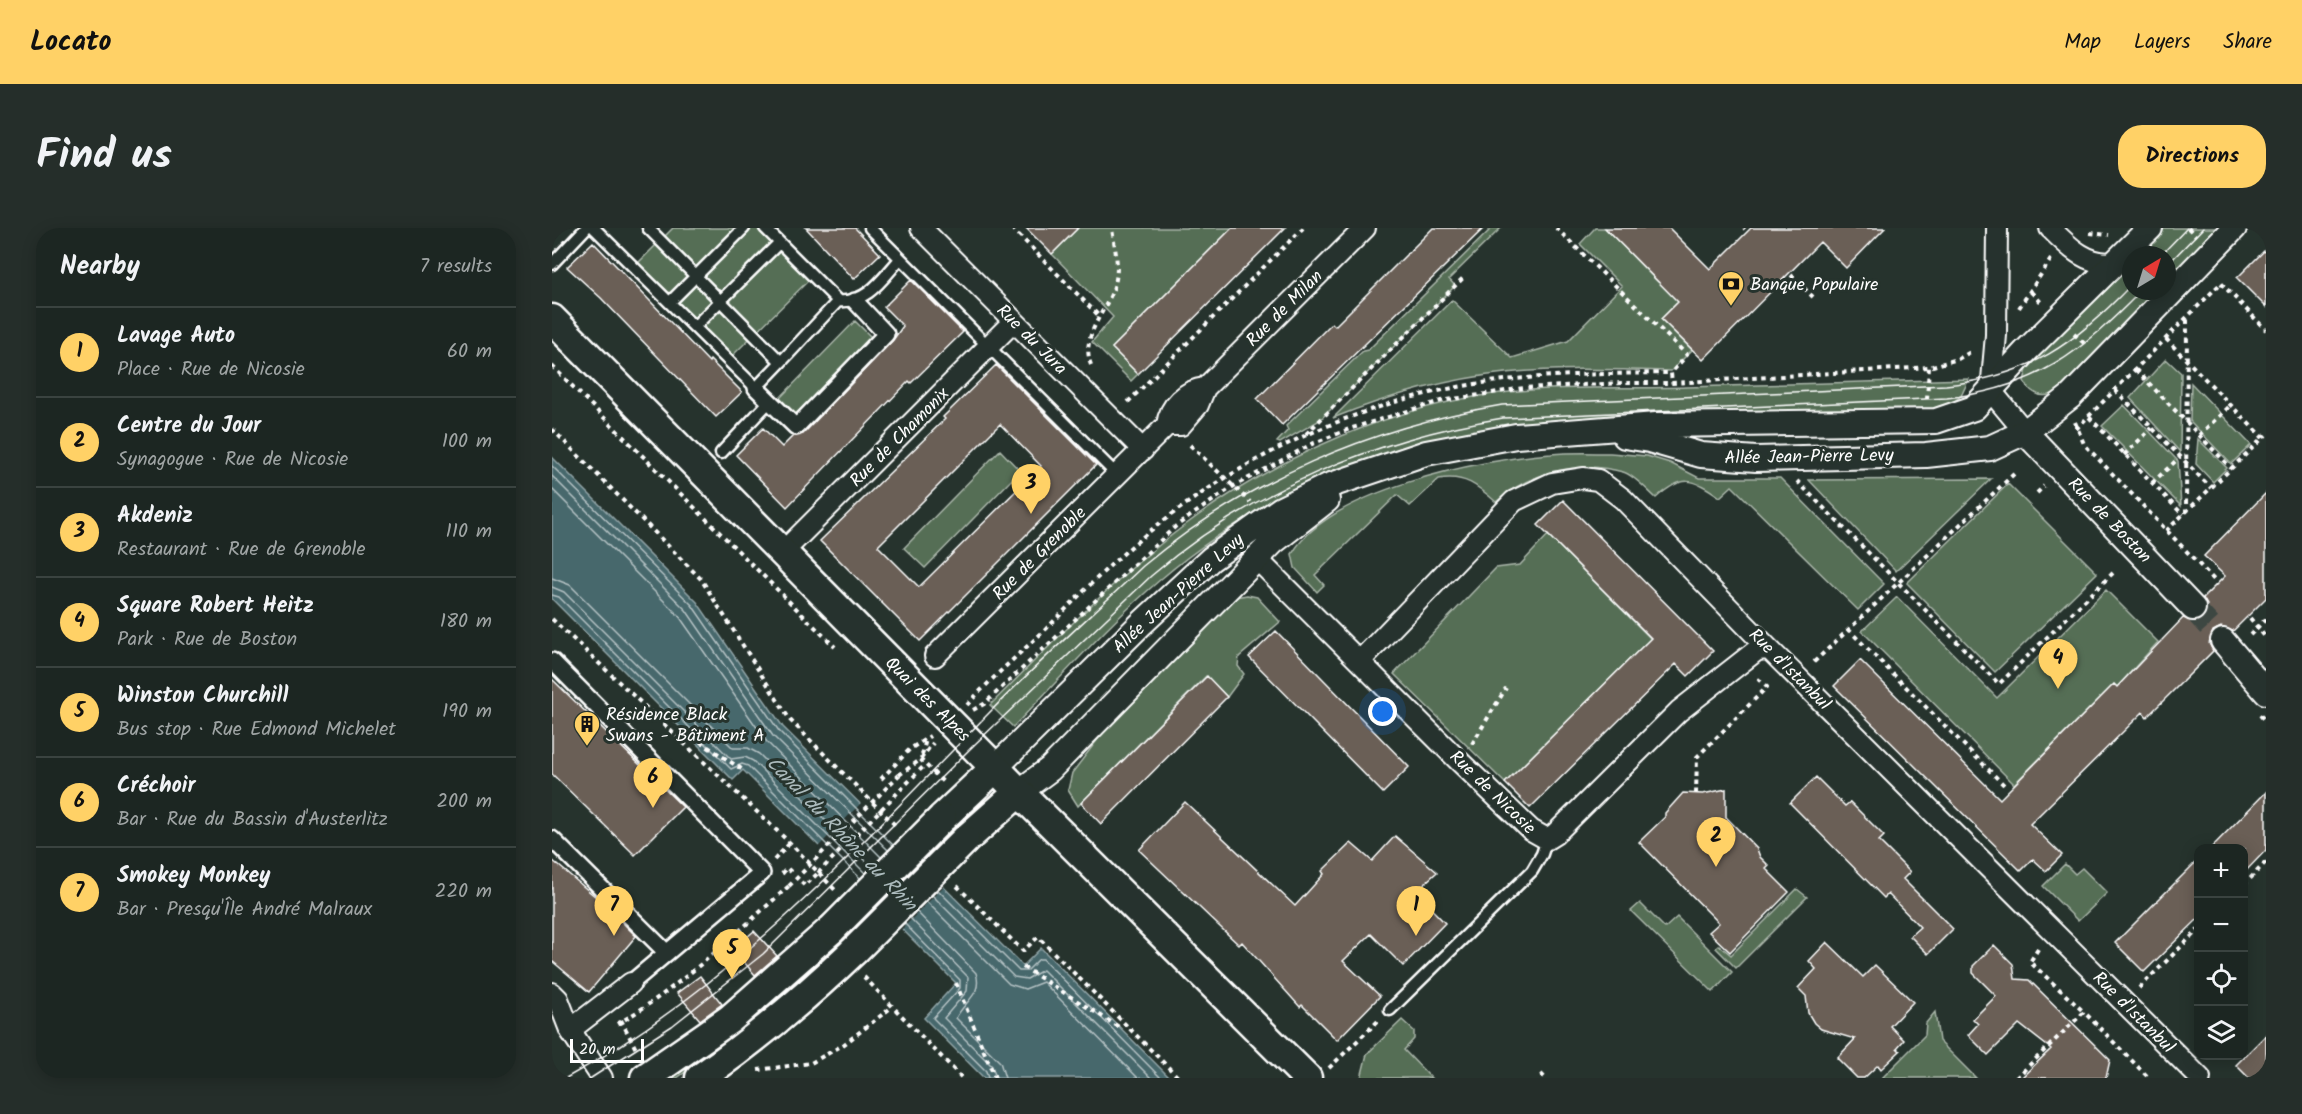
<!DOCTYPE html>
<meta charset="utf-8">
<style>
:root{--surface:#1c2622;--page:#252e2a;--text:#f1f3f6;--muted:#a0a5a5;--line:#3a4340;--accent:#ffd166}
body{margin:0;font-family:Kalam,sans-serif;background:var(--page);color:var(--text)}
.controls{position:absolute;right:18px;bottom:18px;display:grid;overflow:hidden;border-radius:12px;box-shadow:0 3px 15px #0003}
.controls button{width:54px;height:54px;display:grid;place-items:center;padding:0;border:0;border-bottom:2px solid var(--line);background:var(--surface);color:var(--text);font:30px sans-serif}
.compass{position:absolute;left:1570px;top:18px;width:54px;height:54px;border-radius:50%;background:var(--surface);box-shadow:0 3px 15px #0003;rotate:38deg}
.scale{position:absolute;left:18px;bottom:15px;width:74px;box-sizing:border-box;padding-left:6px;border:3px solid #fff;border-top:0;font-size:16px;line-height:21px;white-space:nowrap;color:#fff;-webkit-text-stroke:4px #26332d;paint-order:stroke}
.you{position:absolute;left:831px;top:484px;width:21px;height:21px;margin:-15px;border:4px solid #fff;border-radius:50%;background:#1a73e8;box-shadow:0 0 0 9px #1a73e833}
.badge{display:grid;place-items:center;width:39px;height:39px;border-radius:50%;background:var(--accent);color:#111;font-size:20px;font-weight:700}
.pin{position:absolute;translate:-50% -50px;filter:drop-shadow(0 2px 3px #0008)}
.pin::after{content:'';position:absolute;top:32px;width:21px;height:18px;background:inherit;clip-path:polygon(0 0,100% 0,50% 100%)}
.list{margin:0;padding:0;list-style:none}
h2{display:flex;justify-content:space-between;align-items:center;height:78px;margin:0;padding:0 24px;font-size:26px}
h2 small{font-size:20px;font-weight:400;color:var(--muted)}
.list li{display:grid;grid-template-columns:39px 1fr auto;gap:18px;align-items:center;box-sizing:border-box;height:90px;padding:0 24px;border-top:2px solid var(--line)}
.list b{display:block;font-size:22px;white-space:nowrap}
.list p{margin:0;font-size:20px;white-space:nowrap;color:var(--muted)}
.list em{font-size:20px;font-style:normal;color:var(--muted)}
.icon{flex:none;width:33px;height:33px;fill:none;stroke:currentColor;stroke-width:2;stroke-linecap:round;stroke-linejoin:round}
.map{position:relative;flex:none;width:1714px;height:850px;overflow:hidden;border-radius:24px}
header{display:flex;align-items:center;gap:36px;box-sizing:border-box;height:84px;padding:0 30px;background:var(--accent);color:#111}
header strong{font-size:28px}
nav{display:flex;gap:33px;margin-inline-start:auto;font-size:21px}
.intro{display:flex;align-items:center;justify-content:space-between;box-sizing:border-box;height:144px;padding:0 36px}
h1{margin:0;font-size:42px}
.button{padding:15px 27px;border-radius:24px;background:var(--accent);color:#111;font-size:21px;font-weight:700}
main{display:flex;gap:36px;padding:0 36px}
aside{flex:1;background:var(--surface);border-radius:24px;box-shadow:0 3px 15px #0003}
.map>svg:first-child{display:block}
</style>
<header>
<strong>Locato</strong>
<nav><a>Map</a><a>Layers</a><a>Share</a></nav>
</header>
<div class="intro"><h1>Find us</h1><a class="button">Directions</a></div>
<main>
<aside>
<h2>Nearby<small>7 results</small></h2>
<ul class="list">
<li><span class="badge">1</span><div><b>Lavage Auto</b><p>Place · Rue de Nicosie</p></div><em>60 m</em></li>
<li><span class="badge">2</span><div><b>Centre du Jour</b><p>Synagogue · Rue de Nicosie</p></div><em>100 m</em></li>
<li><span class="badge">3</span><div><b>Akdeniz</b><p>Restaurant · Rue de Grenoble</p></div><em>110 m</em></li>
<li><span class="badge">4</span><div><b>Square Robert Heitz</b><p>Park · Rue de Boston</p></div><em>180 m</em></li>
<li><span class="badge">5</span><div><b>Winston Churchill</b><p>Bus stop · Rue Edmond Michelet</p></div><em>190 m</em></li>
<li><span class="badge">6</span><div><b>Créchoir</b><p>Bar · Rue du Bassin d'Austerlitz</p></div><em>200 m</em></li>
<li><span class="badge">7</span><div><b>Smokey Monkey</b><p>Bar · Presqu'Île André Malraux</p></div><em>220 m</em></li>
</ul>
</aside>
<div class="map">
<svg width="1714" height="850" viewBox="0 0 1714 850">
<rect width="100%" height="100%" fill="#26332d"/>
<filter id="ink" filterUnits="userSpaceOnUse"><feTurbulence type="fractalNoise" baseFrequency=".0167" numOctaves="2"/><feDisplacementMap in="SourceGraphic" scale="12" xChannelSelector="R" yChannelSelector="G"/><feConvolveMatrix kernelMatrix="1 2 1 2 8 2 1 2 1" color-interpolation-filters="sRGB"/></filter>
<g filter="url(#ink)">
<path fill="#556e55" stroke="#aab6aa" stroke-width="1.5" d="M121,0H209L259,50L179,129L86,35Z
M526,0H680L560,120L586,146L579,153L540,114L561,89L500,26Z
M940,0H949L897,51L903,58L768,192L728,215L725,214L736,202L734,198L811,123L816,122Z
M1043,0H1053L1106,54L1136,64L1109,91L1140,122L1119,143C1064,142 1008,139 953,145C894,151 836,168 781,190L900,72L960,130L1016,113L1070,58L1028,16Z
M1613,0H1670L1615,55V27H1586Z
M1579,34V63H1607L1506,164C1491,171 1480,168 1472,153L1476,137Z
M303,93L321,111L244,190L226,172Z
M1614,131L1629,145L1628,224L1578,170Z
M1417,151L1409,168L1386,185L953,198C828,218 706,268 609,351C556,396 509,450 461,499L438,477C515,401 590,320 683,263C768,210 867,172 967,163C1023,158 1079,161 1135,159C1229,156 1323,154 1417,151Z
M1639,155L1699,217L1679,236L1638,193Z
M1572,177L1626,233L1629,278L1550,198Z
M1646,211L1675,240L1661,254L1644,236Z
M448,222L468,243L373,340L352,320Z
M1058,225L1095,228L1118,235L1147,250H1228L1332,356L1306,382L1180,258L1168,269C1140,249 1130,247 1104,270C1095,262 1082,247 1071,244C1028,232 977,244 944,274C926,258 912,246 887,251L858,278L845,267L763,347L772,357L765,364L743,340L740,326C777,262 929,231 999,226C1018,224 1039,225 1058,225Z
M1439,251L1344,343L1257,252Z
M1456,256L1545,345L1443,444L1355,355Z
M996,307L1102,414L1093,416L953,555L842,446L944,340L968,337Z
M1554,362L1606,414L1565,459L1562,456L1462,556L1310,403L1345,369L1445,470Z
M695,367L705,369L728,394L687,429L686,438L692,446L675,469L654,448L526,578L516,562L520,545L563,489L683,369Z
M1513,636L1523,646L1530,640L1555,665L1526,693L1491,658Z
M1245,661L1255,669L1184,740L1164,720L1167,717L1179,727Z
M1088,675L1113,700L1125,689L1180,744L1161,764L1079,683Z
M277,717L283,723L200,796L125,850H114Z
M1383,784L1387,813L1424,850H1330L1373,807L1374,795Z
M850,792L862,803V811L852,822L879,850H809L815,826Z"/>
<path fill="#46676c" stroke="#90a4a7" stroke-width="1.5" d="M0,229L145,374L231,499L471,738L489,720L618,850H432L372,790L404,755L191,542L181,552L0,371Z"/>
<path fill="#26332d" d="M310,574L393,657L348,703L265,620Z"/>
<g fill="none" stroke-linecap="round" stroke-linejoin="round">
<path stroke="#b5c2c4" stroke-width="1.5" d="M0,238L140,377L227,503L341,617
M0,248L134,382L221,508L336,622
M0,261L127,388L215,514L329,629
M0,350L18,357L181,520H196L207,526L320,639
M0,359L12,364L179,531L193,529L201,533L313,645
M0,367L7,369L179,541L190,536L196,538L308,650
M386,662L467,743H475L487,731H491L609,850
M380,667L462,749L475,751L491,742L599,850
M374,673L457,756L473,761L491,754L586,850
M364,683L424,745C431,767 412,773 404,790L448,834L453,850
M358,690L416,749L415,763L392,790L440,838L444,850
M352,695L408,752V760L381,790L434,843L436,850"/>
</g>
<path fill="#6a5f56" stroke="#fff" stroke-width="1.5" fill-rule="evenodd" d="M254,0H303L328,26L302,51Z
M474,0H526L500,26Z
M680,0H733L586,146L560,120Z
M881,0H932L730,197L705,171L780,95L783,98Z
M1053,0H1117L1158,41L1199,0H1333L1294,40L1268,14L1151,132L1109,91L1126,74Z
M41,14L157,134L158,132L190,164L164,189L49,70L15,39Z
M1714,21V79L1685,50Z
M359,52L411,104L359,155L357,153L235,279L184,227L211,200L230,219L241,208L251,206L341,112L351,98L332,79Z
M444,137L544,237L368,413L268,313L393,191L391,189ZM448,196L489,238L367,359L326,318Z
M1714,265V370L1681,403L1669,399L1661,403L1657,415L1661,423L1595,489L1591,484L1478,596L1510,627L1494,643L1481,631L1469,643L1282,458L1308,432L1448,571L1562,456L1565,459L1631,390L1644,394L1651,390L1655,377L1651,370L1673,348L1652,328Z
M1011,272L1161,423L1136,448L1124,436L978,580L953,555L1099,410L986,297Z
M724,403L857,539L831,565L697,429Z
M655,448L675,469L549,596L529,575Z
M0,451L131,579L83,627L0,546Z
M1264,549L1293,578L1298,574L1332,608L1327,613L1358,644L1351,651L1401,701L1376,726L1358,708L1368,699L1336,666L1332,670L1238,575Z
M1174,561V589L1205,621L1208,629L1217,638L1214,641L1237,664L1178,724L1157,704L1167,695L1087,614L1113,589V585L1131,565L1151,566Z
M1714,564V622L1692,645V621H1658Z
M633,574L743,678L772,646L770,643L799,615L820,633L843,608L885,644L863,664L893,695L851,738L819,706L791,733L828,768L785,812L750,777L748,779L690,714L687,717L587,622Z
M1647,631V690L1592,744L1563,715Z
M0,632L51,675L84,708L37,764L0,733Z
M202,703L225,728L203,747L181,721Z
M1275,714L1311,749L1323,737L1361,774L1338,798L1352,812L1345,820L1348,823L1329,841L1326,837L1312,850H1305L1285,830L1303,811L1269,801L1262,795L1256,785L1254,768L1246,760L1264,741L1257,733Z
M1442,717L1461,736L1463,751L1477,752L1558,832L1554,850H1469L1499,821L1467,796L1436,827L1416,807L1426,796L1421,791L1444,768L1421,745V738Z
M148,748L170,776L148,792L125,765Z
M1714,807V850H1697L1684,837Z"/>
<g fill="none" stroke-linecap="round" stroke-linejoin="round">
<path stroke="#3c4742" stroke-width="24" stroke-dasharray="24 12" stroke-linecap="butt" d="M1641,380L1671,413"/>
<g stroke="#fff" stroke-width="15">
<path id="service" d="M42,0L204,160L229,134L96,0
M213,0L286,73
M318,0L565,247
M0,36L34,0
M119,73L192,0
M143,98L227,15
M229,134L286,73C315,76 330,51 348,31
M169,225L218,173
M838,782L980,643L990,626L995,611"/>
</g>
<g stroke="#fff" stroke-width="20">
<path id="pedestrian" d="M204,160L244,199L334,106L303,73
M0,433L210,645L79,755
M0,611L115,725"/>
</g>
<g stroke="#fff" stroke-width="24">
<path id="minor" d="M369,0L591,222
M1445,0L1444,107L1439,163L1473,204
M1498,0C1517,19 1536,39 1564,34
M653,160C634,162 617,178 615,197H629L646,177L653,160L813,0
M231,324L462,93
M704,330L908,534L979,602L995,611L1003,606L1127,483L1205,422L1217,421
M383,428L615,197
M808,433L962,273L1000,255L1031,250L1046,252L1071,271L1217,421L1648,850
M0,765L6,771L18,802L50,850
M18,802L79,755"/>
</g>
<g stroke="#fff" stroke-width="28">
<path id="tertiary" d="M1473,204L1641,380
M1073,208L1097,212L1149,227L1204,231L1374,227L1438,220L1473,204L1519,168L1682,0
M1671,413L1714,464
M443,540L589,396L659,331L729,281L776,258L874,225L964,208L1104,197L1384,193L1422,180L1474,123L1598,0
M467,564L498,541L721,314L775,272"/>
</g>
<g stroke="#fff" stroke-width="33">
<path id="secondary" d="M0,91L467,564L755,850
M390,590L443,540
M413,612L467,564
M93,850L178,791L280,701
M148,850C203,812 254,769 302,723"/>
</g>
<path stroke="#fff" stroke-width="4" stroke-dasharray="4.5 4.5" stroke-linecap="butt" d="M460,0L548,89
M1004,0L1135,127L1119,145L1120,155
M1192,0L1193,1
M1636,0L1644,8
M1538,5L1557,7
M1239,47L1261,69
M1669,55L1714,102
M1479,64L1489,74
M1467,80L1499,31
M1522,106L1534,117
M1614,111L1711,210
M539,137C527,105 558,82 564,51C567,34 562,17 560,0
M0,138L283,419
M1584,142L1680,241
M1563,162L1659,260
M1375,171L1377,139
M576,174L751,0
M1537,189L1631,287
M1523,194L1532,216L1663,353
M0,201L149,351L238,492L346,600
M1524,201L1669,55
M754,206L911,50
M1647,207L1679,177
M638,217L698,274
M1572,227L1600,200
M1245,253L1447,456L1563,343
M1600,255L1628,229
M1485,265L1492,258
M1634,285L1635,91
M1614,303L1714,207
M1698,390L1714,410
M0,391L238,615L284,663
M1296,401L1454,559
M1698,407L1714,391
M1262,434L1464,244
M415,477C440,450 467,426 494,401C531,364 568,325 611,293C697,227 799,179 906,159C976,146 1048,146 1119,145
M421,482L432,476L624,298L682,258L762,215L800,200L889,173L972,160L1070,155H1120L1377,139L1406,131L1420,123
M1708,487L1714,494
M133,504L191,542
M920,516L954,460
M370,527L374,511
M368,531L391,554
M347,547L368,532L381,515
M329,551L358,521L378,508
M1144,566L1145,529L1215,459L1205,450
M222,632L238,615
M230,646L235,640L240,645
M249,654L253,658L266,645
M1692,657L1714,634
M405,658L471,723L486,709L627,850
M1486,721L1478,734L1532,784
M471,739L567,799
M312,749L410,850
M404,755L443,850
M1587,760L1646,702
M69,792L85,823
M65,796C128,760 183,706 237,658
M777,840L826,793
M206,842L259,835L291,817L340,779
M989,846L993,850
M1464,850L1532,784L1597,850"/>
<use href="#service" stroke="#26332d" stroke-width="10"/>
<use href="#pedestrian" stroke="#26332d" stroke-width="15"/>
<use href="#minor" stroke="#26332d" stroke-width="20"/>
<use href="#tertiary" stroke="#26332d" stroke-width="24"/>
<use href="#secondary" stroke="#26332d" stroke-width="28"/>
<path stroke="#fff" stroke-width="1.5" d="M1609,27L1635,0
M1615,37L1651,0
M14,850C182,758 305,620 437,485C486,434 540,387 591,338C693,253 818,199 950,177L1394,157C1479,148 1521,117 1579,57
M39,850L120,798L211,726L422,517L599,348C697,263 824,210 951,190L1395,170C1485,160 1528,125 1589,63"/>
<g stroke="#fff" stroke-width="33" stroke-linecap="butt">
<path id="secondary-bridge" d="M280,701L390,590
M302,723L413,612"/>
</g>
<path stroke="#fff" stroke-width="4" stroke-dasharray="4.5 4.5" stroke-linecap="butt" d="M266,645L373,537
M237,658L347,547"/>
<use href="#secondary-bridge" stroke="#26332d" stroke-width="28"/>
</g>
</g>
<defs>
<g id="bank-pin" transform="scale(1.35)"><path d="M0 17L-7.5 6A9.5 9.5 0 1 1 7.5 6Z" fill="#ffd166" stroke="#26332d"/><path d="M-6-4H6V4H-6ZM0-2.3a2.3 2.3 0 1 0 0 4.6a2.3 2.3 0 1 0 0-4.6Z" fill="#111"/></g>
<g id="building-pin" transform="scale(1.35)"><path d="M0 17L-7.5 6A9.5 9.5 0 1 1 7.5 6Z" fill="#ffd166" stroke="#26332d"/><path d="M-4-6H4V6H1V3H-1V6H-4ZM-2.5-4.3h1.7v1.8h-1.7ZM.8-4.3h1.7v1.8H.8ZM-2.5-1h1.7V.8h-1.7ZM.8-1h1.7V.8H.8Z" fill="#111"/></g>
</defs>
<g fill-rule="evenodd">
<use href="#bank-pin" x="1179" y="56"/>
<use href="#building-pin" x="35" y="496"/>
</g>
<g text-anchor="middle" stroke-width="6" stroke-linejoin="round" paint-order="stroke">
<g font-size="18" fill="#fff" stroke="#26332d" text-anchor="start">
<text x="1198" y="62">Banque Populaire</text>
<text x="54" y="492">Résidence Black<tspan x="54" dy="21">Swans - Bâtiment A</tspan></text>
</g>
<g font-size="18" fill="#fff" stroke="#26332d">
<text transform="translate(732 80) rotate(-45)" y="6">Rue de Milan</text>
<text transform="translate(480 111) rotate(45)" y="6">Rue du Jura</text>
<text transform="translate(347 209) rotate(-45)" y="6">Rue de Chamonix</text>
<text transform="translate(1257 228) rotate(-1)" y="6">Allée Jean-Pierre Levy</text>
<text transform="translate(1558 292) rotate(46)" y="6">Rue de Boston</text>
<text transform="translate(487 325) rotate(-45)" y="6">Rue de Grenoble</text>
<text transform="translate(626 365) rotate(-42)" y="6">Allée Jean-Pierre Levy</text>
<text transform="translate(1238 441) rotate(45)" y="6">Rue d'Istanbul</text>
<text transform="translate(376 471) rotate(45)" y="6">Quai des Alpes</text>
<text transform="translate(941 564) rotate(44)" y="6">Rue de Nicosie</text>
<text transform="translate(1582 784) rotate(45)" y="6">Rue d'Istanbul</text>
</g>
<g font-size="20" font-style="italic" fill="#acbbbd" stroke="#26332d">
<text transform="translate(290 605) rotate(46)" y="7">Canal du Rhône au Rhin</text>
</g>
</g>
</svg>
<div class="controls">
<button>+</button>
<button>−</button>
<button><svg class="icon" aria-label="locate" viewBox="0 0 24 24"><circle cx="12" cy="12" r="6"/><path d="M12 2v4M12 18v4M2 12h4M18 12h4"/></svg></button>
<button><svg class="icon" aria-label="layers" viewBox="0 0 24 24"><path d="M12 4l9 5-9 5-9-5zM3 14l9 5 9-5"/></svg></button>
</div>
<svg class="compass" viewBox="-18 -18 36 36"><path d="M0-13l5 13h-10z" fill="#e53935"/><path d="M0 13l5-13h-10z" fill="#a0a5a5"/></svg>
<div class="scale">20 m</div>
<div class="you"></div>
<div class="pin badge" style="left:864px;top:708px">1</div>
<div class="pin badge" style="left:1164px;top:639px">2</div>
<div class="pin badge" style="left:479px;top:286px">3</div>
<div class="pin badge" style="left:1506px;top:461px">4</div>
<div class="pin badge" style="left:180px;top:751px">5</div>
<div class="pin badge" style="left:101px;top:580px">6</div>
<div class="pin badge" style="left:62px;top:708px">7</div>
</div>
</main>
